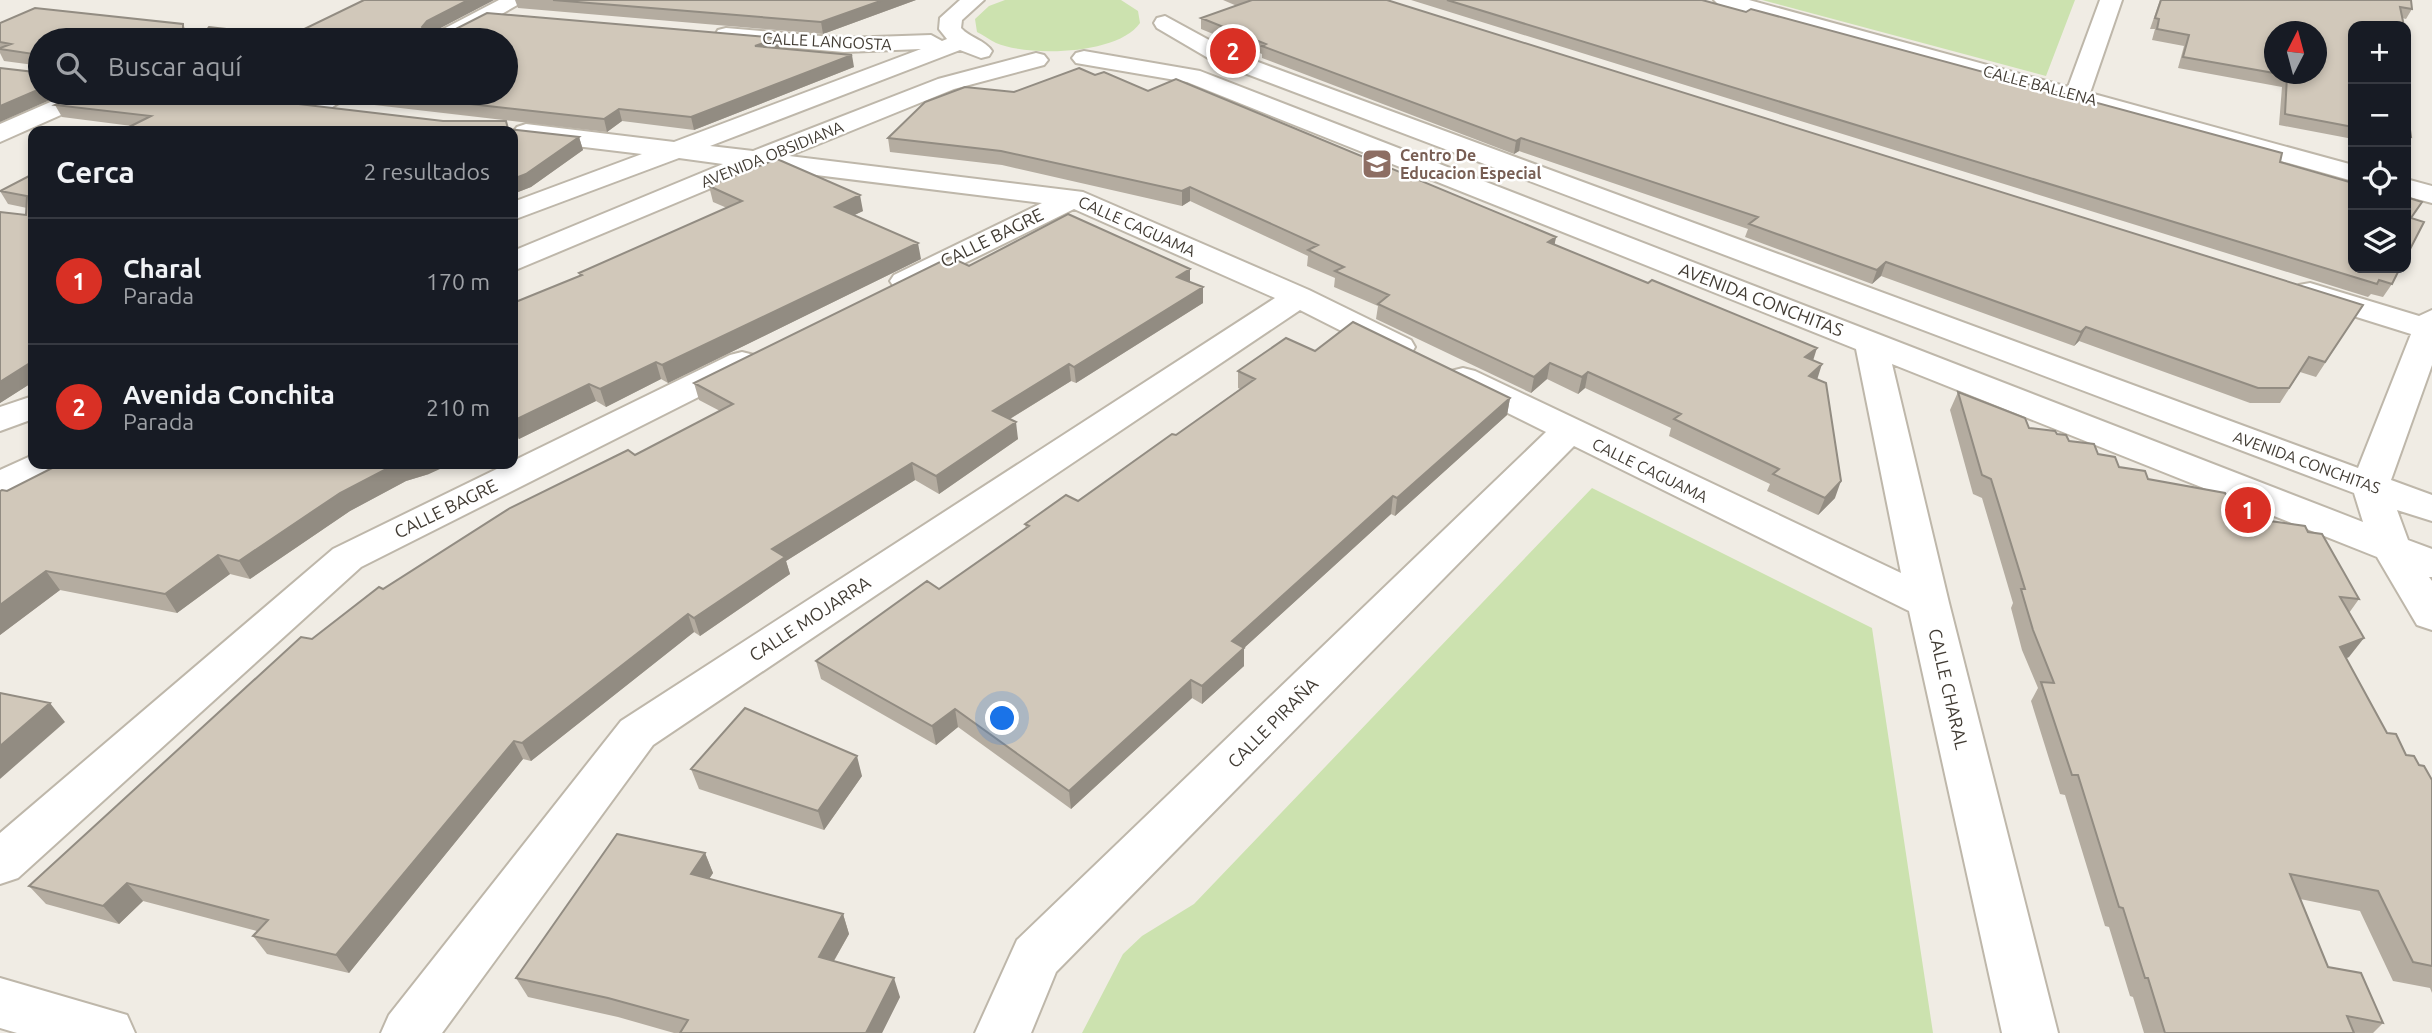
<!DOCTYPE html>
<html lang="es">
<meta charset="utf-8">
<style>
:root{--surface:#171b24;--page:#20242c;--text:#f1f3f6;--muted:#9ea1a6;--line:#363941;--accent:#d93025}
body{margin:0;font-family:Ubuntu,sans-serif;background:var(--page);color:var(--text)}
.controls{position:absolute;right:21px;top:21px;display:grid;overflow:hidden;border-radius:14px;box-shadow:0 4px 10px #0003}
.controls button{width:63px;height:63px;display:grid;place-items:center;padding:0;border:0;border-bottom:2px solid var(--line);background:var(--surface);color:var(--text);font:35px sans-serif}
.compass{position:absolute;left:2264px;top:21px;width:63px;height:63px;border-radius:50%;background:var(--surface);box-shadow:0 4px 10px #0003;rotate:6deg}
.you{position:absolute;left:1003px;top:719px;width:24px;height:24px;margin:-18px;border:5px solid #fff;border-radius:50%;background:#1a73e8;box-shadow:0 0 0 10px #1a73e833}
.badge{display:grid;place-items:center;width:46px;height:46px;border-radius:50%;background:var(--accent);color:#fff;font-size:23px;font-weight:700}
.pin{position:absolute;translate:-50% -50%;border:4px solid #fff;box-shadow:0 2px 7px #0006}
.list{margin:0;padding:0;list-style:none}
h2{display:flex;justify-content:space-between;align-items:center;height:91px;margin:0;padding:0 28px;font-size:30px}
h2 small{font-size:23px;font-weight:400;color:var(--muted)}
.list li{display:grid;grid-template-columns:46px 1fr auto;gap:21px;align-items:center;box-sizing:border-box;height:126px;padding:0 28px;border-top:2px solid var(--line)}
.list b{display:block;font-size:26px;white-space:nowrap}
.list p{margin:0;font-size:23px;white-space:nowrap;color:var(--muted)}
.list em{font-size:23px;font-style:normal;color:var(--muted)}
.icon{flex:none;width:38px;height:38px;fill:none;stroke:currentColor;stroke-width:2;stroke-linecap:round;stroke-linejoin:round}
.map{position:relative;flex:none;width:2432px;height:1033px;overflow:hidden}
.search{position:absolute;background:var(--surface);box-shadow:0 4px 10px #0003;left:28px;top:28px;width:490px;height:77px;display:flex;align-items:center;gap:18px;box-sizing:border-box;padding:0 24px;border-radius:38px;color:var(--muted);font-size:26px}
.panel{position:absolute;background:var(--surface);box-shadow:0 4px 10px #0003;left:28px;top:126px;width:490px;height:343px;border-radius:14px}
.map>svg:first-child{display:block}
</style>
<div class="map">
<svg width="2432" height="1033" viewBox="0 0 2432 1033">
<rect width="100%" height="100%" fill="#f0ece4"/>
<path fill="#cce2af" d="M1005,0H1121L1138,11L1140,23C1118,55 1029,57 996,43C990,40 983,35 977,32L975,19L989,6Z
M1762,0H2075L2046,76Z
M1592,488L1872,628L1933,1033H1082L1123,954L1142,936L1194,904Z"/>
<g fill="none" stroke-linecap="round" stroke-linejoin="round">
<g stroke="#beb7aa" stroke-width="4">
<path id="minor" d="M499,0H526L456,40H429L432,35Z
M960,0H984L962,20L961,28C970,38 985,40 992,51L989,56L981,58L960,50L710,146L753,151L938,79L1036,53L1044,55L1048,60L1044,65L954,89L789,156L1083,192L1309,290L1411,340L1415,347L1411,354L1399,357L1387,354L1300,310L653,745L442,1033H381L389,1015L621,721L1275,298L1074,209L916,287L905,290L894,287L890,281L894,275L1042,203L759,168L513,271V251L723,164L679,158L513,220V202L642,154L526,140L517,137L513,132L517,127L526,124L674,142L921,49L844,52L726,42L718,40L715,35L718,30L726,28L844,38L931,35L942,41L947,39L939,29L940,18Z
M1714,0H1749L2068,87L2100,0H2122L2090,93L2353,165V181L1718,4Z
M1165,16L1231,52L2358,468L2411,334L2299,299L2295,292L2299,285L2310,283L2419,316L2432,310V365L2391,480L2432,495V521L2397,510L2408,540L2432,549V577H2429L2432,581V630L2417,625L2377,557L1892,364L1949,603L2058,1033H2002L1909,611L1574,446L1056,972L1031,1033H975L1017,940L1546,432L1451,385L1446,378L1451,371L1463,368L1475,371L1901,573L1856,349L1187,82L1076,63L1072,58L1076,53L1084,51L1200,71L2363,522L2354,493L1215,62L1157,28L1154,23L1157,18Z
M71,93H102L99,98L0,142V124Z
M324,93H354L323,113H305L302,108Z
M2406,179L2432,186V203L2406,196Z
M742,352L754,355L759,362L754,369L361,567L18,878L0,884V833L333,549L507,464H513V461L730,355Z
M33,396V419L0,431V407Z
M33,455V464H59L54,472L0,497V470Z
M0,978L127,1015L135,1033H17L0,1028Z"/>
</g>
<use href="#minor" fill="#fff" fill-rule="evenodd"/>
</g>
<path fill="#b4aca0" d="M494,0L434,31L780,48L854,67L694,130L622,121L607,132L271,93H506L40,40V93L35,72L34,65L4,61L0,53V23L183,24L186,31L290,36Z
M515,0H916L823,34L518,8Z
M1223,0H1387L2354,319L2316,377L2300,372L2280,403H2250L2079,341L2074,346L1881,276L1872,284L1745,237L1748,229L1519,151L1514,154L1262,58V54L1201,29V18L1237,6Z
M1411,0H1702L2280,162L2392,284L2383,297L2371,294L2368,297Z
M2160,0H2411L2412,9L2406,19L2402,18L2403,26H2353V139L2279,125L2282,87L2178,68L2184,46L2152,40L2155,29H2150Z
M1095,75L1148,91L1556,237L1554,245L1813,360L1835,498L1818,515L1767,491L1770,484L1669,436L1671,428L1585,388L1578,394L1547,379L1531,393L1376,319L1378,306L1334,287L1335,278L1307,266L1308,256L1190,201L1182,206L1002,165L890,152L888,138L1014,92Z
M2406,101L2411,137L2406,145Z
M55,105L509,129L579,137L583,150L531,187L513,194V131L132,126L62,117Z
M33,174V382L0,403V212L26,215L27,208L8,204L0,191Z
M709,186L863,211L854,215L921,259L668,383L661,379L606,407L596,401L519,439L513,434V303L580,276L579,273L727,208L713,202Z
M969,266L1190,282L1203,287V303L1076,383L1071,381L1010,419L1018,439L939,494L915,480L786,561L790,574L700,636L694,632L531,761L523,759L349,973L267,954L253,936L257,931L143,901L119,924L46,904L29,886L312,639L383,589L720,411L699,400L694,383Z
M1315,351L1510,398L1507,415L1395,516L1391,514L1244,648V666L1202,704L1192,698L1071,809L958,727L936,745L821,679L816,661L939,589L1026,528L1025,524L1078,501L1176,435L1240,389L1238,388V371Z
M1958,392L2029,428L2057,434L2098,454L2119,467L2148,479L2231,504L2270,521L2308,532L2359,599L2349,613V657L2346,658L2387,733L2406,755L2419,765L2432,780V993L2430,988L2393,981L2360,911L2300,899L2328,967L2383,1023L2373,1033H2144L2133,997L2130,996L2109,927L2105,926L2065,795L2060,794L2031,701L2038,688L2022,650L2011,608L2013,603L1982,498L1973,494L1950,410Z
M429,474L406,481L350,511L250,579L230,574L177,613L60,590L0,635L7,491Z
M691,769L862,776L824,830L699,789Z
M705,853L713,873L709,879L843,914L849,934L834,961L900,997L882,1033H674L618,1017L528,997L516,978Z"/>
<path fill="#928c82" d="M468,0H494L431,33L427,39L422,27L427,21Z
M883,0H916L823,34L821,22Z
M778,38L780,49L755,46Z
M852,55L854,67L694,130L691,117Z
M40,89V93H66L0,122V106Z
M619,109L622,121L607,132L604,119Z
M579,137L583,150L531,187L513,194V179Z
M1521,138L1519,151L1514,154L1516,141Z
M1190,187V201L1182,206V191Z
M860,195L863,211L838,223L835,207Z
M1556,237L1553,253L1548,242Z
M918,243L921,259L668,383L662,365Z
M1886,262L1881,276L1872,284L1877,270Z
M1190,269V285L1177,277Z
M1203,287V303L1076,383L1074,367Z
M2086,327L2079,341L2074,346L2081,332Z
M1817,348L1812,364L1805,357Z
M33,361V382L0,403V382Z
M656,362L661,379L606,407L600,389Z
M1550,363L1547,379L1531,393L1534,377Z
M1069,364L1071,381L995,428L993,411Z
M1822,364L1817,380L1809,376Z
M1588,372L1585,388L1578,394L1582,377Z
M589,384L596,401L519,439L513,421Z
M1510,398L1507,415L1395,516L1397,498Z
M1016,422L1018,439L939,494L936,476Z
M912,463L915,480L786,561L790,574L700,636L694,618L772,549Z
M396,464H451L429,474L406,481L350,511L250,579L239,561L340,493Z
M1841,481L1835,498L1818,515L1825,498Z
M1393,496L1391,514L1244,648V666L1202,704V686L1232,641Z
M218,555L230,574L177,613L165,594Z
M46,571L60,590L0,635V605Z
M688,614L694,632L531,761L522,743Z
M2364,638L2349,657L2325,667L2340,647Z
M1191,680L1192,698L1071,809L1069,791Z
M50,703L65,722L0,779V746Z
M955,709L958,727L936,745L932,726Z
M514,741L523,759L349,973L336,955Z
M857,756L862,776L824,830L818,811Z
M705,853L713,873L699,894L691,874Z
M127,883L143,901L119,924L103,906Z
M843,914L849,934L825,976L819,957Z
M894,978L900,997L882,1033H866Z"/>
<path fill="#d1c8ba" stroke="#928c82" stroke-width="2" d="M364,0H468L427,21L422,27L425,31H452L487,13L778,38L755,46L852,55L691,117L619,109L604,119L372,93H506V40H40V89L0,106V68L35,72L34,54L0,49V48L11,44L0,42V23L35,8L183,24V31H206L209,27L290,36Z
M553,0H883L821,22Z
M1252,0H1387L2363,305L2325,362L2309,357L2289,388H2258L2086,327L2081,332L1886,262L1877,270L1749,224L1758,217L1521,138L1516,141L1262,46L1266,44L1201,18Z
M1447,0H1702L1746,12L1751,9L2282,153L2280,162L2353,183V268H2400L2392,284L2379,280L2377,284Z
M2161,0H2411L2412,9L2400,7L2404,26L2392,24L2393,26H2353V127L2285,114L2287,76L2275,74H2316V32H2274V73L2183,57L2189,35L2157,29L2159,19L2155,18Z
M1079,68L1095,75L1104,72L1148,91L1176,79L1556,237L1548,242L1648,283L1652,280L1817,348L1805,357L1822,364L1809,376L1826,383L1841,481L1825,498L1773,474L1779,469L1674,419L1681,414L1588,372L1582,377L1550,363L1534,377L1378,304L1389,295L1335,271L1344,267L1308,250L1318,245L1190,187L1182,191L1001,151L888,138L925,102L965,87L1014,92Z
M83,93H204L443,121H506L508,129L579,137L526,174L513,179V131H121L151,116L55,105Z
M2406,101L2411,137L2406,136Z
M777,159L860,195L835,207L918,243L662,365L656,362L600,389L589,384L513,421V303L582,275L579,273L742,201L709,186Z
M33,174V361L0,382V212L26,215L27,196L0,191Z
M2406,197L2422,202L2411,218L2424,222L2406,257Z
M1068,214L1190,269L1177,277L1203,287L1074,367L1069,364L993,411L1016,422L936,476L912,463L772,549L785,557L694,618L688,614L522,743L514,741L336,955L253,936L268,920L127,883L103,906L29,886L301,637L312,639L379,587L383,589L510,508L628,450L635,455L733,404L694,383L950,257L969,266Z
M1353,322L1510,398L1397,498L1393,496L1232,641L1244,648L1202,686L1191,680L1069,791L955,709L932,726L816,661L927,581L939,589L1029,526L1025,524L1066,495L1078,501L1172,434L1176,435L1255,379L1238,371L1286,338L1315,351Z
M1958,392L2025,418L2029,428L2055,431L2057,434L2066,435L2069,441L2094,444L2098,454L2115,457L2119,467L2145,471L2148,479L2225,493L2231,504L2264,509L2270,521L2305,526L2308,532L2322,534L2359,599L2340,597L2364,638L2340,647L2387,733L2396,734L2406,755L2414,756L2419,765L2424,766L2432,780V966L2413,962L2378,891L2290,874L2328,967L2361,973L2383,1023L2347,1016L2354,1033H2165L2148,978H2145L2123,908L2119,907L2078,775H2072L2041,682L2054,683L2033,630L2021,589H2025L1991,479L1982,475Z
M60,464H396L340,493L239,561L218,555L165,594L46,571L0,605V491L2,490L7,491Z
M0,693L50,703L0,746Z
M745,708L857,756L818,811L691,769Z
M617,834L705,853L691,874L843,914L819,957L894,978L866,1033H680L688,1020L608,998L516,978Z"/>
<defs>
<g id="school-square" transform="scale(1.575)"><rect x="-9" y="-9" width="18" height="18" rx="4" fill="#8d6e63" stroke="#fff"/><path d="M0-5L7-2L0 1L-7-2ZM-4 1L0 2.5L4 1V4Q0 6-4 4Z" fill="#fff"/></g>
</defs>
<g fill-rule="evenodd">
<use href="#school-square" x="1377" y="164"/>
</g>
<g text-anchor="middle" stroke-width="5" stroke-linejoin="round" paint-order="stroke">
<g font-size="16" fill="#423c34" stroke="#fff">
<text transform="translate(827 41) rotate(3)" y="6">CALLE LANGOSTA</text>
<text transform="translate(2040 85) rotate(15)" y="6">CALLE BALLENA</text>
<text transform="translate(772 154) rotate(-22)" y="6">AVENIDA OBSIDIANA</text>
<text transform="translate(1137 226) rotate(24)" y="6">CALLE CAGUAMA</text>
<text transform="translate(2307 462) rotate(20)" y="6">AVENIDA CONCHITAS</text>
<text transform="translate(1650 470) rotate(26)" y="6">CALLE CAGUAMA</text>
</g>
<g font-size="16" font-weight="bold" fill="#785e54" stroke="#fff" text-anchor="start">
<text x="1400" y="161">Centro De<tspan x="1400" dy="18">Educacion Especial</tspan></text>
</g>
<g font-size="18" fill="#423c34" stroke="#fff">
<text transform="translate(992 238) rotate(-26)" y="6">CALLE BAGRE</text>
<text transform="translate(1761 300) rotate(21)" y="6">AVENIDA CONCHITAS</text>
<text transform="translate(446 509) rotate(-26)" y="6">CALLE BAGRE</text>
<text transform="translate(810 619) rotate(-33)" y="6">CALLE MOJARRA</text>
<text transform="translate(1948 689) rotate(77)" y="6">CALLE CHARAL</text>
<text transform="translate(1273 723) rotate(-45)" y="6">CALLE PIRAÑA</text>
</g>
</g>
</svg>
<div class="controls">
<button>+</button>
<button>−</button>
<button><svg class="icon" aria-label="locate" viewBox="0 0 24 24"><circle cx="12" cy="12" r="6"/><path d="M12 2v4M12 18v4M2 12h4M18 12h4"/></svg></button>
<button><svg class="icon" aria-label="layers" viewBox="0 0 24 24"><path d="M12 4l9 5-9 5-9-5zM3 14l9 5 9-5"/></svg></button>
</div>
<svg class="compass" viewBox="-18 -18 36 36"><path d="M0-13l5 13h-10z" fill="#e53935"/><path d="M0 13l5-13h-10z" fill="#9ea1a6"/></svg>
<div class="you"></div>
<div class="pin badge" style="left:2248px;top:510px">1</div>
<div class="pin badge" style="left:1233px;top:51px">2</div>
<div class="search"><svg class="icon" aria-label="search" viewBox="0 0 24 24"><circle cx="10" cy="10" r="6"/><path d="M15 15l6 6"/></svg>Buscar aquí</div>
<section class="panel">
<h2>Cerca<small>2 resultados</small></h2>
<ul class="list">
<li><span class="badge">1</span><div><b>Charal</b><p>Parada</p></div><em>170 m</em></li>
<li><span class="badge">2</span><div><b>Avenida Conchita</b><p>Parada</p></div><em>210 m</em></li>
</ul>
</section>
</div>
